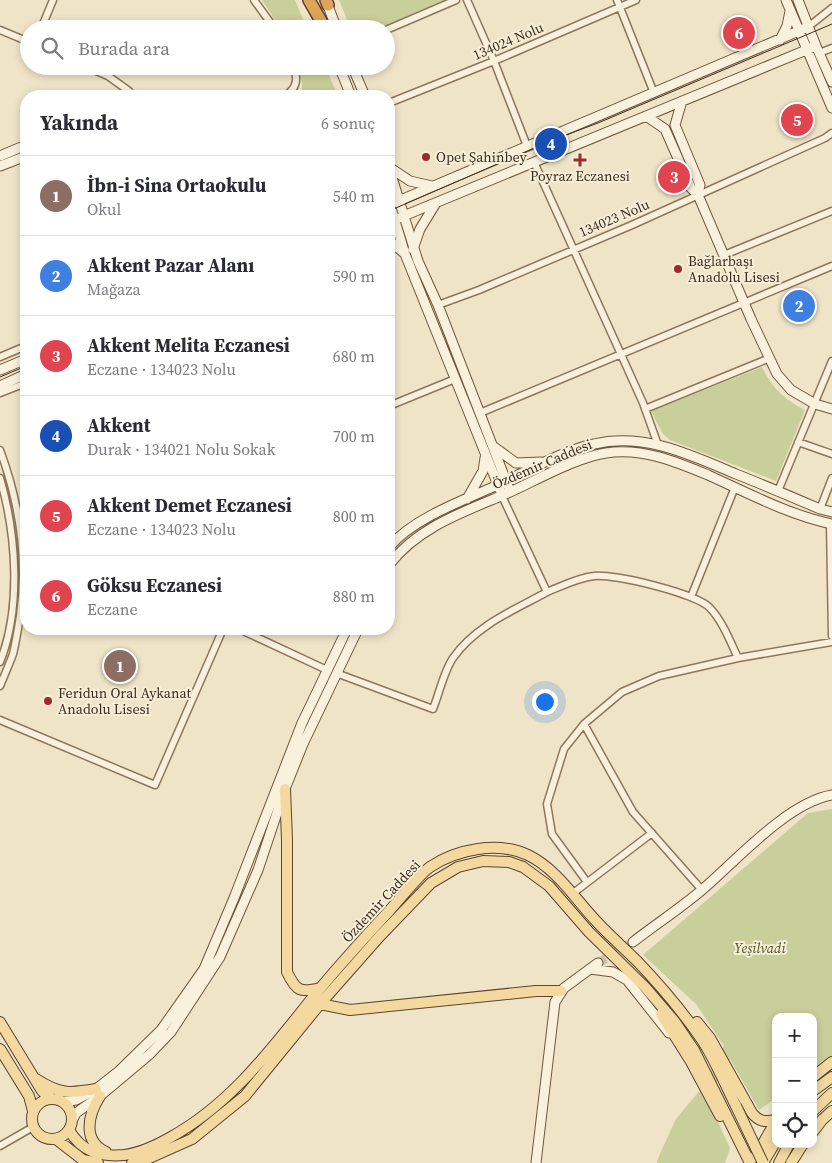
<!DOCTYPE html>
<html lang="tr">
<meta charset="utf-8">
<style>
:root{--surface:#fff;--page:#f7f7f7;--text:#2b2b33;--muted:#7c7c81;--line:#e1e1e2;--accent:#1a73e8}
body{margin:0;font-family:"Source Serif 4",serif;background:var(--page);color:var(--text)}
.controls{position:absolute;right:15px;bottom:15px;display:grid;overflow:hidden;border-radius:10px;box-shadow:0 2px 8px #0003}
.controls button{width:45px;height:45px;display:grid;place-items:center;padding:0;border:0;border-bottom:1px solid var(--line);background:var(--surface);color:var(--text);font:25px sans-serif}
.you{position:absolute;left:544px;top:701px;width:18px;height:18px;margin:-12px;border:4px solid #fff;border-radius:50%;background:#1a73e8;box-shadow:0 0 0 8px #1a73e833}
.badge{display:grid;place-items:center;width:32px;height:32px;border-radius:50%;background:var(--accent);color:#fff;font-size:16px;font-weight:700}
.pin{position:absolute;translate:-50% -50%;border:2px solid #fff;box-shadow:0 1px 5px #0006}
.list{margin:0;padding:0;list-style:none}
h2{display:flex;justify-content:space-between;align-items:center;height:65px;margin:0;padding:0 20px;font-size:21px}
h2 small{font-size:16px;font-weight:400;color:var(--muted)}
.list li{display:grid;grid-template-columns:32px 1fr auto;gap:15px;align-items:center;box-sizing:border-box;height:80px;padding:0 20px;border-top:1px solid var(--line)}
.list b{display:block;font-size:19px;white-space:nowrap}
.list p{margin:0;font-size:16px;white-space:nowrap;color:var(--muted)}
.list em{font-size:16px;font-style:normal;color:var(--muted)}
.icon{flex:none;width:28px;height:28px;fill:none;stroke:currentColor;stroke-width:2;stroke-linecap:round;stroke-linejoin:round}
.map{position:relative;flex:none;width:832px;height:1163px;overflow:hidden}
.search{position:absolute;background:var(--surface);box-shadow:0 2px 8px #0003;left:20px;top:20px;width:375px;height:55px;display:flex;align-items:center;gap:12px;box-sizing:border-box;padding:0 18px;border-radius:28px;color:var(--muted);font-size:19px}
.panel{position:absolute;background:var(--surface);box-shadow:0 2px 8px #0003;left:20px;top:90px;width:375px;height:545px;border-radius:20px}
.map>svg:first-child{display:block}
</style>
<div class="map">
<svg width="832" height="1163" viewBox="0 0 832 1163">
<rect width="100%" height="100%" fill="#f0e4c8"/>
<path fill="#c9cf9b" d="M262,0H295L307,29H281Z
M339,0H446L377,29H351Z
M298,66H325L338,96H295L302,90V84Z
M762,367C773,389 784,399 805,410L776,481L670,440L663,434L651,411Z
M832,809V1056L813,1070V1017H776V1098L759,1110L730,1059L707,1099L730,1148L725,1163H657L658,1158L676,1119L701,1089L724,1046L696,1004L643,955L808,813Z"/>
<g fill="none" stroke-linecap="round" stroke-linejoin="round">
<path stroke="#ccc0a6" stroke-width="9" stroke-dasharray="9 4.5" stroke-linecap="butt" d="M598,963L633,942"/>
<g stroke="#8d765c" stroke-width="9">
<path id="street" d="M254,0L275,29
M467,0L494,61L527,146
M617,0L654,93
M808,27L832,8
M41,29L53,0
M0,30L29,42
M386,30L456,0
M819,53L832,48
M85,66L108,76L129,91L130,96
M285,96C297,88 298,80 294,66
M389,103L494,61L636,0
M534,162L643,403L658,445
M724,255L832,211
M438,305L479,290L632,225L825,138L832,133
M0,357L26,346
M0,393L26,383
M389,406L455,379
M645,409L770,358
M480,413L832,266
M798,442L832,454
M0,450C20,504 28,559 20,616C18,629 16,642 13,654C9,665 4,676 0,686
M0,478C16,534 22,606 0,662
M778,491L832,361
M502,496L547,592C562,586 577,578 594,576C613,573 698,594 710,608C723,622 730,641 738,658
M820,509L832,478
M830,523L832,636
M691,597L735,487
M239,629L327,670
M336,673L433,709C439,694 444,671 453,658C475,626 514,610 547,592
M0,720L155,785L223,629
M584,724L633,812L702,890
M587,882L552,834L547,804L564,749L584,724L622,692L659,676L738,658L832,642
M572,894L652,833
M0,1146L33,1127"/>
</g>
<g stroke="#6f573f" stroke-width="11">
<path id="secondary" d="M786,0L832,108
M326,1L337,29
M780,40L787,26L790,11
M816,46L832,82
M339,66L351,96
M352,66L365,96
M682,101L675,125L700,185L698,195
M646,116L665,129L691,188L698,195L751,319L777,374L791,390L815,404L832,409
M0,156L26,145
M0,166L26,156
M389,167L410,181L432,186
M389,168L418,261L438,305L508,486
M389,201L405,254L500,490
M389,205L808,27
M389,222L816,46L798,0
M389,240L404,253
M413,249L420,229L436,203
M0,370L26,359
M0,386L26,374
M494,447L516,463L541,462
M467,499L483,471L485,458
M389,547C413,519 459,502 493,487C524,473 561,451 594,444C644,432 691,455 736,474C764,485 792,497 820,509L832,512
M389,565C416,529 460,513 501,496C532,483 573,458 606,453C641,447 677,462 708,475C748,493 789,515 832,524
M633,942C656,924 681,908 703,889C737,860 787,803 832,795
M590,969L613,972L627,980L669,1033
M63,1102L76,1100L96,1089L119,1071L161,1030L204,969L234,898L302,723L347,629
M73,1119L76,1113L100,1096L150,1054L171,1032L220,957L258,870L285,789L303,744L358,629
M536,1163L555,1002L564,988L598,963"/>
</g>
<g stroke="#5b4430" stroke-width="12">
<path id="primary" d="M285,789L287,840V972C296,991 300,993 320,988
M320,1004L350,1010L536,991H561
M661,1014L690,1060L720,1116
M0,1022L42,1091L52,1099
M697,1022L710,1038L752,1113C759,1122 765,1122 776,1120
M0,1049L29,1096L33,1111
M813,1077L832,1062
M36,1079C60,1094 68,1094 96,1089
M813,1091L832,1077
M100,1096C88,1115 82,1141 106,1152
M32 1119a20 20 0 1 1 40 0a20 20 0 1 1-40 0Z
M813,1111L832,1093
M69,1130C82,1152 100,1157 124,1155C141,1153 157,1145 171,1137C234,1102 274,1045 318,991C341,963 365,937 389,911C400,899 419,875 430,867C457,849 498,841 528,855C557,869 575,899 597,922C610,936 624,948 637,961C660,985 683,1012 702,1040C715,1060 725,1084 736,1106
M813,1132L822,1120L832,1111
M56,1139L83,1160L98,1163
M755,1157L776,1121
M132,1163L147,1159L192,1139L245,1096L320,1004L380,936L431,883L458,867L483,861L509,862L523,867L549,886L589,932L645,987L675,1022L694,1050L750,1163
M763,1163L776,1141
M779,1163L789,1144
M791,1163L803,1144"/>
</g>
<g stroke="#5b4430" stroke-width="14">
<path id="highway" d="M309,0L321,21
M326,0L328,5"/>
</g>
<use href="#street" stroke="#faf1dc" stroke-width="6"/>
<use href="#secondary" stroke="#faf1dc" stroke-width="9"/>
<use href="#primary" stroke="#f3d9a0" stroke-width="10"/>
<use href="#highway" stroke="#e0a458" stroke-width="11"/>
<path stroke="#3d2e20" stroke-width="1" d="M389,211L555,139L598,123L832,24
M0,377L26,366"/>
<g stroke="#5b4430" stroke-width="12" stroke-linecap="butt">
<path id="primary-bridge" d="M736,1106L763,1163"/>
</g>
<use href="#primary-bridge" stroke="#f3d9a0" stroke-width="10"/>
</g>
<g fill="#9e2a2b" stroke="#f7eed8" stroke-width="2">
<circle cx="426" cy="157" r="5"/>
<path d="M577.5 152.5h5v5h5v5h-5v5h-5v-5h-5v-5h5z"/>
<circle cx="678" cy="269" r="5"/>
<circle cx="48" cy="701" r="5"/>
</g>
<g text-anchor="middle" stroke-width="4" stroke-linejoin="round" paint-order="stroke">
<g font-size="14" fill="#3d2e20" stroke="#f7eed8">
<text transform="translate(508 41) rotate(-23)" y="5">134024 Nolu</text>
<text transform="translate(614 218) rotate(-23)" y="5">134023 Nolu</text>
<text transform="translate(542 464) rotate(-23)" y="5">Özdemir Caddesi</text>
<text transform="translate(381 901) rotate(-47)" y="5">Özdemir Caddesi</text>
</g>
<g font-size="14" fill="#3d2e20" stroke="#f7eed8" text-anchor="start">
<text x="436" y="162">Opet Şahinbey</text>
<text x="580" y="181" text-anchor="middle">Poyraz Eczanesi</text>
<text x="688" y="266">Bağlarbaşı<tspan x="688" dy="16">Anadolu Lisesi</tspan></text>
<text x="58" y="698">Feridun Oral Aykanat<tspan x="58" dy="16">Anadolu Lisesi</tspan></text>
</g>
<g font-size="14" font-style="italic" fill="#4d5a26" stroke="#f7eed8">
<text x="760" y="953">Yeşilvadi</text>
</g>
</g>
</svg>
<div class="controls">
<button>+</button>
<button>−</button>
<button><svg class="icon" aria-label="locate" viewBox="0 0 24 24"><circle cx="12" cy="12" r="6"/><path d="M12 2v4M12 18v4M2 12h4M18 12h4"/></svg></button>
</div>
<div class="you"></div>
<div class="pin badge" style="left:120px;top:666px;background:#8d6e63">1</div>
<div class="pin badge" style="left:799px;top:306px;background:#3f7fe0">2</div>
<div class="pin badge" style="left:674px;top:177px;background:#e0444e">3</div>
<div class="pin badge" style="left:551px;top:144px;background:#1a4fb4">4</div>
<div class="pin badge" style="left:797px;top:120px;background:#e0444e">5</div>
<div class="pin badge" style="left:739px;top:33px;background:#e0444e">6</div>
<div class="search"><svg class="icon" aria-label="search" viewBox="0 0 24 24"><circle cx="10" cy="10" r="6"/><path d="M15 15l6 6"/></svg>Burada ara</div>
<section class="panel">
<h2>Yakında<small>6 sonuç</small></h2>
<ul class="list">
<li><span class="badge" style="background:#8d6e63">1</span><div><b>İbn-i Sina Ortaokulu</b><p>Okul</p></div><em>540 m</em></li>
<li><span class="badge" style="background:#3f7fe0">2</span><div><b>Akkent Pazar Alanı</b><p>Mağaza</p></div><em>590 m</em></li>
<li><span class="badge" style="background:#e0444e">3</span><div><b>Akkent Melita Eczanesi</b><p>Eczane · 134023 Nolu</p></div><em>680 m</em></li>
<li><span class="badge" style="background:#1a4fb4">4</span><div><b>Akkent</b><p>Durak · 134021 Nolu Sokak</p></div><em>700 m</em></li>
<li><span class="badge" style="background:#e0444e">5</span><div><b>Akkent Demet Eczanesi</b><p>Eczane · 134023 Nolu</p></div><em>800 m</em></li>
<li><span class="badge" style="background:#e0444e">6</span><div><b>Göksu Eczanesi</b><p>Eczane</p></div><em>880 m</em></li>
</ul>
</section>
</div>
